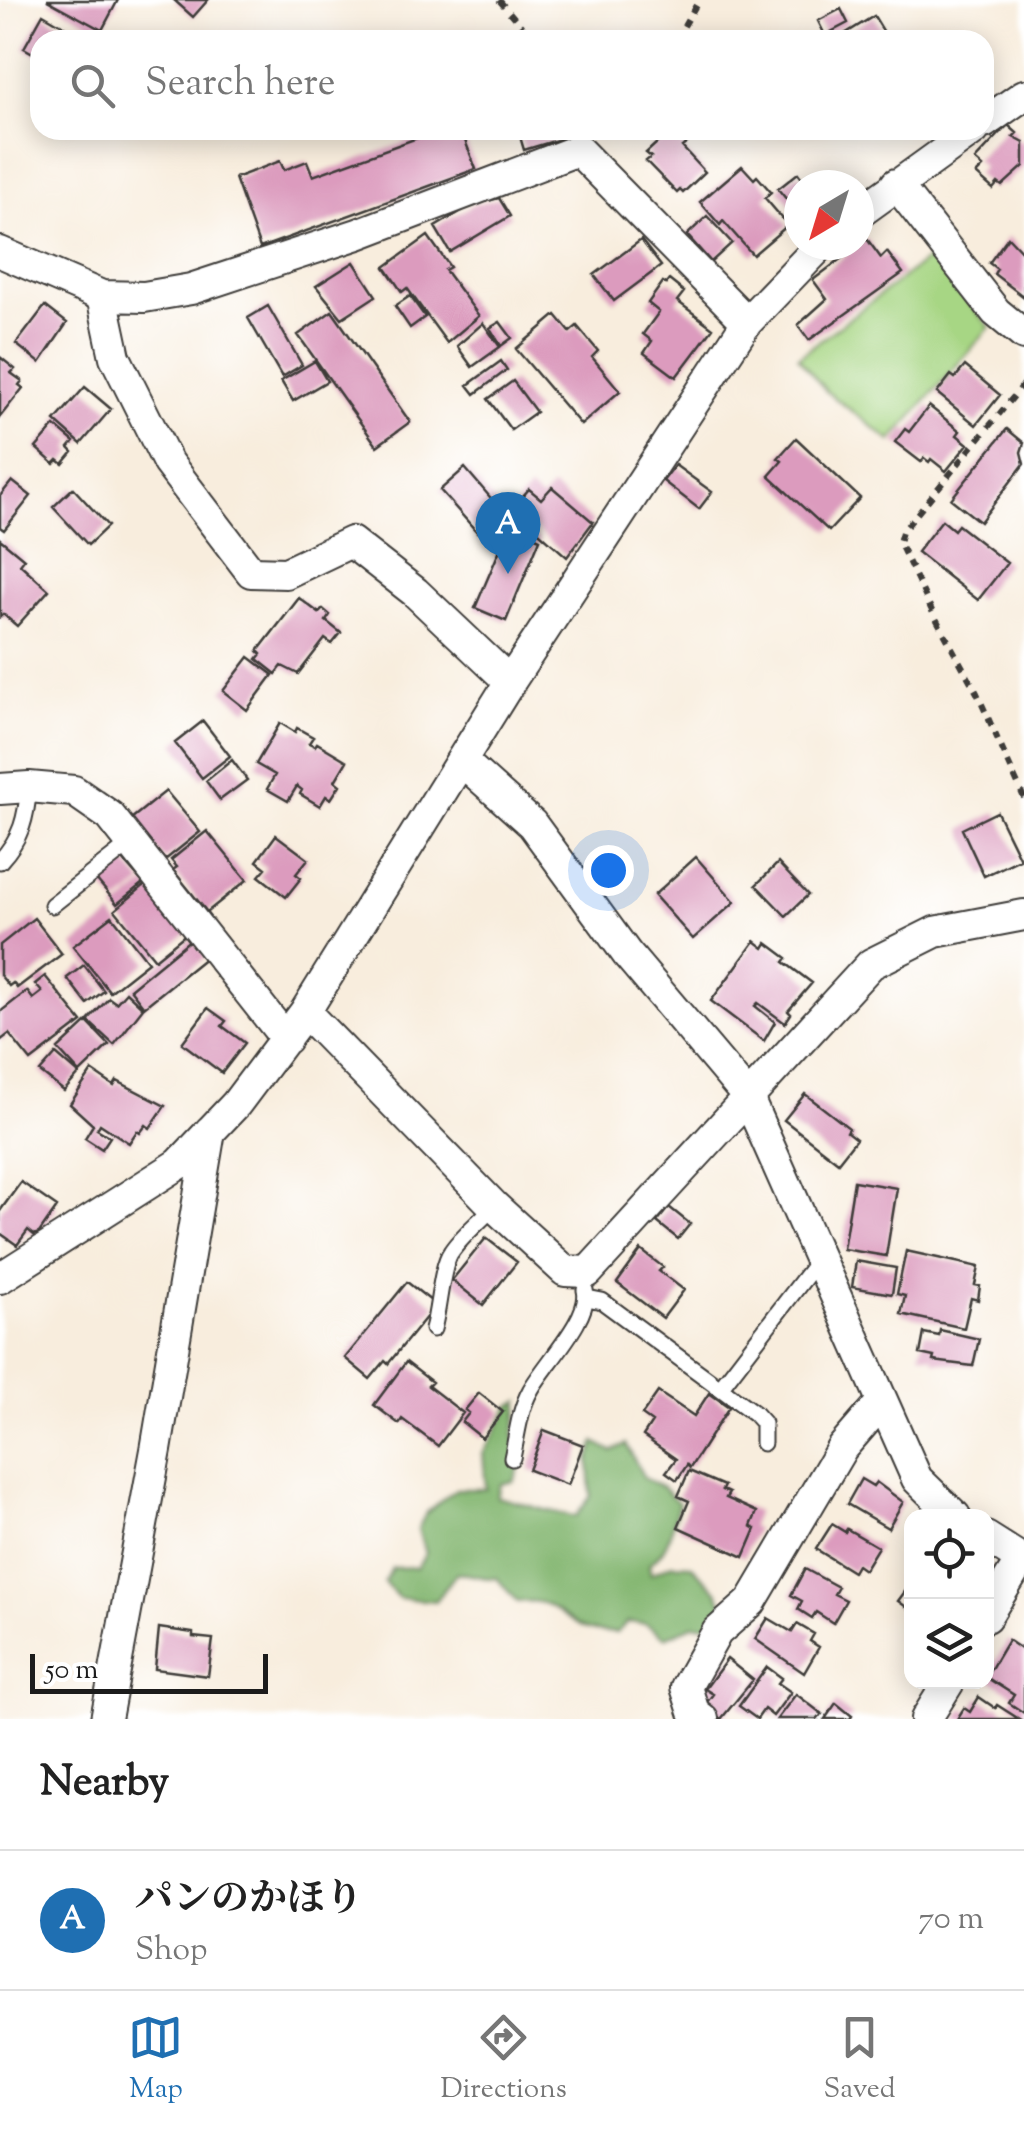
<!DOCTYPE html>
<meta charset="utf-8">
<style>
:root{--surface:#fff;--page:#f2f2f2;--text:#222;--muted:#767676;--line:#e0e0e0;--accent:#1f6fb2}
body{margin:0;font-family:"Sorts Mill Goudy","Noto Serif JP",serif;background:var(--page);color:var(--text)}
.controls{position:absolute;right:30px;bottom:30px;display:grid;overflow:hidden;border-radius:20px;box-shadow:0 5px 25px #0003}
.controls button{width:90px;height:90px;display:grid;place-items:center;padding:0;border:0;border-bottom:2px solid var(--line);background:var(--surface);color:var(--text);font:50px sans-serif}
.compass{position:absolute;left:784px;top:170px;width:90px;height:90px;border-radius:50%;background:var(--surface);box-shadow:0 5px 25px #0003;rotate:218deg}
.scale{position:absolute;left:30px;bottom:25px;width:238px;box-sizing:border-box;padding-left:10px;border:5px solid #1c1c1c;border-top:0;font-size:28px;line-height:35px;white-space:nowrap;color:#1c1c1c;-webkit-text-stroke:8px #fff;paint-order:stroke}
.you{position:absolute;left:608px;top:870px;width:35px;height:35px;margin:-25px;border:8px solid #fff;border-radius:50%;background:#1a73e8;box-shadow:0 0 0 15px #1a73e833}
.badge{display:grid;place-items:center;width:65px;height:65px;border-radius:50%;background:var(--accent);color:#fff;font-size:32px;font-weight:700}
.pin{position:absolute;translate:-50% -82px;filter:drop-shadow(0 2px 5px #0008)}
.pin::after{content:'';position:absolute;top:52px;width:35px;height:30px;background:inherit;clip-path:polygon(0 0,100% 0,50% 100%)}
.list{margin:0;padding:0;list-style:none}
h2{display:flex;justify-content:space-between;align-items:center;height:130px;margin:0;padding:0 40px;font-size:42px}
h2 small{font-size:32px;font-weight:400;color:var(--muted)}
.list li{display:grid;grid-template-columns:65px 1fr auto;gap:30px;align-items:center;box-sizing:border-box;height:140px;padding:0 40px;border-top:2px solid var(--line)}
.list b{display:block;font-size:38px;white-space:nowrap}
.list p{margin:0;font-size:32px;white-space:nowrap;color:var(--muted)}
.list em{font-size:32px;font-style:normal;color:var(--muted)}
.icon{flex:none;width:55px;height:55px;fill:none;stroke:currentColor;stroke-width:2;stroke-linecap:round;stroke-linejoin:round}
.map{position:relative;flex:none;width:1024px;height:1719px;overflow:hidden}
.search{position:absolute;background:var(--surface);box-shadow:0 5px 25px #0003;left:30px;right:30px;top:30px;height:110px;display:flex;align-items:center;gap:25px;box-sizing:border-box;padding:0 35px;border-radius:30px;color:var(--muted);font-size:38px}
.sheet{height:270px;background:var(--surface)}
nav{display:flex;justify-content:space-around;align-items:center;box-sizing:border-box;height:140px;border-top:2px solid var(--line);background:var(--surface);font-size:28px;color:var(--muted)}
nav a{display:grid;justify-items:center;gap:5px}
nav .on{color:var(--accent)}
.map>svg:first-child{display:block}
</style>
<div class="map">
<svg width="1024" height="1719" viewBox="0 0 1024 1719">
<rect width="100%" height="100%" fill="#fff"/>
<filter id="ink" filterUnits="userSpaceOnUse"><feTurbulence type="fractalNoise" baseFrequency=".01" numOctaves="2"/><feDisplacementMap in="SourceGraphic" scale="20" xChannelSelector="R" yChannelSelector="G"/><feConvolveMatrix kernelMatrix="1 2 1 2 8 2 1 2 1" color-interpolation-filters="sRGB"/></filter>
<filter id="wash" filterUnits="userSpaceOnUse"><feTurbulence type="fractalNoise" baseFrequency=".0048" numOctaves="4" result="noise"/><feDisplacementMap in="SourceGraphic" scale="40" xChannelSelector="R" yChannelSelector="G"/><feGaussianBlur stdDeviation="2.25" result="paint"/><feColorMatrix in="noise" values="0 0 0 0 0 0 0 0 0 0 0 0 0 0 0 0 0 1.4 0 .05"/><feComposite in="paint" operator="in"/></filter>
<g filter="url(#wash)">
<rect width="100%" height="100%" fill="#f8eddd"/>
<path fill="#a7d684" stroke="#627950" stroke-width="2.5" d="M930,257L990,327L891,441L827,392L798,357Z"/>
<path fill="#85b772" stroke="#506a47" stroke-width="2.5" d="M520,1401L514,1434L522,1462L514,1481L501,1484L497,1497C524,1503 549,1513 576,1516L591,1496L589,1461L595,1442L612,1451L626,1444L644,1478L662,1487L679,1503C671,1527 671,1549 649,1564L651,1574L672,1564L691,1565L718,1592L724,1605L711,1625H693L665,1637L646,1624L627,1622L617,1633C607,1632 593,1633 584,1628C556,1615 553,1597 517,1602L497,1578C481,1580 472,1572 456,1574L435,1601L399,1598L384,1583L392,1568L417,1567L426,1553L418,1529L426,1513L456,1489H486L483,1454L510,1406Z"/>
<g id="blocks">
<path fill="#dc9bbe" d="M47,0H118L102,30Z
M174,0H208L193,17Z
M841,9L848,23L825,35L818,21Z
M43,14L88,40H40V57L24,48Z
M874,16L885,34L881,36L884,40H842L840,37Z
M1008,125L1017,133L1013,137L1024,143V166L1002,186L998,183L993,189L976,174L983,167L975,160Z
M439,130H461L476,169L260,248L235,178L280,161L284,170L307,161L313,176Z
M518,130H565L567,137L524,150Z
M671,130L687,143L682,147L705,172L683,193L680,190L677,193L646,161L651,157L646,153Z
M742,166L754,179L757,176L771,192L765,198L788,225L753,255L723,221L720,225L700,202Z
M798,173L807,185H799L797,212L778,189Z
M499,198L510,216L450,252L435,227L472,205Z
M707,216L732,243L711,262L687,235Z
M428,236L450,267L445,270L479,316L447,343L407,288L402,292L385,267Z
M1008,237L1024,254V297L994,274L997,269L989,263Z
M867,239L881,258L887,252L903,273L809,340L798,325L827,299L813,280Z
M641,240L661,266L614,301L594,275Z
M354,262L376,296L342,318L316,286Z
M669,280L684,292L677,301L713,328L676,377L644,353L652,341L643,334L659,312L648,303L663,282L666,284Z
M410,296L425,317L410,328L395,306Z
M45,306L67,323L40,363L16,344Z
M268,306L302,365L282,377L248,318Z
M332,311L410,422L377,446L298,335Z
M556,315L570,332L577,326L598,351L592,357L620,391L581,425L516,349Z
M500,322L512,338L501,346L490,328Z
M483,323L500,347L472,367L457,346Z
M0,357L15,369L11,373L22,381L19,385L23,388L0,417Z
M315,361L327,381L293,401L281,381Z
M501,361L507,370L475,394L468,385Z
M965,366L1000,395L976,425L937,393L951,375L955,378Z
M513,381L536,412L511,430L488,399Z
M85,387L111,409L81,444L55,421Z
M929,406L960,431L957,435L968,444L946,471L931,459L929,462L924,458L921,462L895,442L905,429L909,432Z
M55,426L74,442L69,448L73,452L63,464L58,460L54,464L36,448Z
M1007,429L1024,443L1021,452L1024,464L980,522L951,499Z
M796,438L860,498L829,531L769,476L782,461L778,458Z
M675,465L712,492L699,509L663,481Z
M465,468L502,511L477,532L440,490Z
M12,481L31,496L4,530L0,527V496Z
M552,487L593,522L567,557L524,519L528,515L516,504L529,489L541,499Z
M73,488L108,526L88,545L53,507Z
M942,520L954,530L958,525L1007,563L978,600L917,552Z
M510,526L540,539L506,621L475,608Z
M0,539L24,559L20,564L49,590L17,626L3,614L0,617Z
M299,598L319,613L323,609L330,615L326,621L341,633L332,644L325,639L298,674L282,666L276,674L257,659L261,654L258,651Z
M249,657L273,675L247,710L223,691Z
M203,721L230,756L202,778L175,743Z
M280,723L295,732L297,728L313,737L309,743L315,746L317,743L347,761L335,781L340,785L331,799L326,796L320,806L300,794L302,790L297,786L288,801L267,789L275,775L256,764Z
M232,760L247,780L220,800L206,781Z
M166,791L200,832L165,860L131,819Z
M997,812L1020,859L984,876L962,829Z
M207,831L247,880L207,912L173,870L177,867L171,860Z
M276,835L308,859L296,874L301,878L286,897L259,876L266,868L257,861Z
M696,857L735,902L693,939L654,895Z
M121,858L143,883L117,904L96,879Z
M778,863L808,895L786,916L756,885Z
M146,884L187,933L155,959L115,910Z
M112,916L148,962L110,992L73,946Z
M34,918L62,954L17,988L13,983L9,986L0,975V945Z
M191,939L206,957L144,1007L130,989Z
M755,941L764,948L767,943L787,958L784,962L812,983L788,1011L791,1014L785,1023L758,1003L755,1006L775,1022L764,1041L711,1001Z
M84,965L104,991L87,1004L67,978Z
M45,976L82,1022L31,1061L9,1034L0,1041V1012L27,991L33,999L42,992L35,984Z
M126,992L143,1008L114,1045L88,1021L109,998L116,1003Z
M208,1008L226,1021L222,1026L245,1043L222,1073L182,1043Z
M87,1022L109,1045L80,1073L58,1049Z
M56,1054L79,1074L64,1091L40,1072Z
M92,1071L114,1086L117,1081L165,1106L150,1128L146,1125L140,1133L137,1131L129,1143L100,1124L97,1129L110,1137L102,1149L85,1138L93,1125L70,1104Z
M805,1094L849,1128L847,1132L856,1139L838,1162L784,1120Z
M854,1181L897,1188L886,1256L843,1249Z
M21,1182L57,1207L39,1233L34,1235L28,1230L17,1245L0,1233V1211Z
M669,1207L690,1224L678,1239L657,1222Z
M486,1238L517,1262L483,1305L452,1280Z
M641,1250L663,1267L659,1271L684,1290L663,1318L617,1283Z
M906,1251L979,1267L975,1285L980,1286L978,1300L971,1298L964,1328L901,1314L905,1296L897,1294Z
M856,1261L896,1268L892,1294L852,1287Z
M407,1282L436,1305L388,1364L385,1361L370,1379L345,1358Z
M940,1330L979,1339L973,1366L933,1361L934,1357L920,1354L924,1333L939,1336Z
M406,1362L432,1382L428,1386L463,1413L438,1446L402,1419L399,1424L374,1405Z
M658,1392L694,1416L709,1393L729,1407L690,1468L687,1465L677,1480L666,1472L676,1459L643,1436L652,1422L642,1415Z
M479,1393L503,1412L482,1438L462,1422L469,1413L465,1410Z
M544,1430L583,1445L568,1485L529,1470Z
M689,1471L724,1486L722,1490L729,1493L726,1498L757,1512L751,1526L756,1529L744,1557L678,1527L689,1501L678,1496Z
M861,1479L873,1486L876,1482L903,1502L888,1528L847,1504Z
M832,1524L845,1532L847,1529L878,1547L864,1570L857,1565L853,1572L816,1549Z
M805,1569L838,1587L834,1594L846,1600L833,1623L816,1612L812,1618L798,1609L802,1601L791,1595Z
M912,1582V1611L898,1601Z
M768,1618L792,1632L797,1624L814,1634L810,1641L819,1647L804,1673L755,1639Z
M159,1628L193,1633V1637L213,1639L208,1676L155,1669Z
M1008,1640L1024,1651V1713L1009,1703L1014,1695L986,1677Z
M727,1659L753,1680L721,1719L704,1706L713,1694L705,1689Z
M767,1667L782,1678L778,1683L791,1692L773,1716L764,1709L757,1719L739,1706Z
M796,1694L822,1714L818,1719H777Z
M979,1697L995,1708L997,1705L1019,1719H957L964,1708L970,1712Z
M836,1703L852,1716L850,1719H825Z"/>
</g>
</g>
<g filter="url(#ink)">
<use href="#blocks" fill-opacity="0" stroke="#3d3b39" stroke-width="2.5"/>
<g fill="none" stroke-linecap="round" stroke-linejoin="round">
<g stroke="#3d3b39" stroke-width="19">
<path id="lane" d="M0,861C22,837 26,818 29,787
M52,905L131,843
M587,1298L602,1301L754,1413L763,1423V1443
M433,1329C439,1309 441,1266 451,1252C461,1236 481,1221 494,1206
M720,1388L819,1259
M512,1458C517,1436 519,1411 530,1391C543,1366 592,1317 585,1290"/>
</g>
<g stroke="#3d3b39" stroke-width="34">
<path id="street" d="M984,123L1024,95
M896,184L996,312L1024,335
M859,213L974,130
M0,252L102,296L144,297L191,289L358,234L578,150L747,322
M102,296L115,357L168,463L251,572L286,573L351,542L415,592L510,682
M463,762L532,824L627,954L747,1096L917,1479L955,1516
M0,789L29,787L74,791L110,816L286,1039
M305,1012L494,1206L565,1271L588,1272L871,964L935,932L1024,915
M0,1278L179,1164L236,1104L305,1012L510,682L747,322L821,245
M986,1537L1024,1561
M986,1617L1021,1560
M106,1719L156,1450L210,1131
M703,1719L694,1712L686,1687L717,1632L751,1602L842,1448L881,1403
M926,1719L949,1682"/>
</g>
<path stroke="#3d3b39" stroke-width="6" stroke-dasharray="8 8" stroke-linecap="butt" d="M499,0L533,40
M676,40L699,0
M1024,384L902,532L899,542L933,613L977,693L1024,798"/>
<use href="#lane" stroke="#fff" stroke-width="15"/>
<use href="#street" stroke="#fff" stroke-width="30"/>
</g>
</g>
</svg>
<div class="controls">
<button><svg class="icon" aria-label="locate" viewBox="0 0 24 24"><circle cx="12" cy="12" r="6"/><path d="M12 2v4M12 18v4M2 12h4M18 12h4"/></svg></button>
<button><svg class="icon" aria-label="layers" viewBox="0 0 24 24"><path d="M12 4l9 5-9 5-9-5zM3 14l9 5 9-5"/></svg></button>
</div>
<svg class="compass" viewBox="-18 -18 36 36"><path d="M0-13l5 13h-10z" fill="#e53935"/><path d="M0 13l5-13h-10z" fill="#767676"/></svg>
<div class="scale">50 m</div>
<div class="you"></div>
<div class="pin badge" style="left:508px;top:574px">A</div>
<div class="search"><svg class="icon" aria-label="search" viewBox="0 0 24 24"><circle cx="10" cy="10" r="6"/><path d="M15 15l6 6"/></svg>Search here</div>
</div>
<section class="sheet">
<h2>Nearby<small></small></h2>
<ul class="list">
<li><span class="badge">A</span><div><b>パンのかほり</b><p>Shop</p></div><em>70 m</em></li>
</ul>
</section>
<nav>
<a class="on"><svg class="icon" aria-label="map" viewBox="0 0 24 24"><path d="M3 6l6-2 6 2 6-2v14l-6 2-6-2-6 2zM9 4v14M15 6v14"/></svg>Map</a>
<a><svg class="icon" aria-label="directions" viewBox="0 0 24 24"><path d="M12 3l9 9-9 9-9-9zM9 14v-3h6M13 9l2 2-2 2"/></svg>Directions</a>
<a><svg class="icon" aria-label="saved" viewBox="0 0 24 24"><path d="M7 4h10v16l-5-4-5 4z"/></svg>Saved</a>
</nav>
